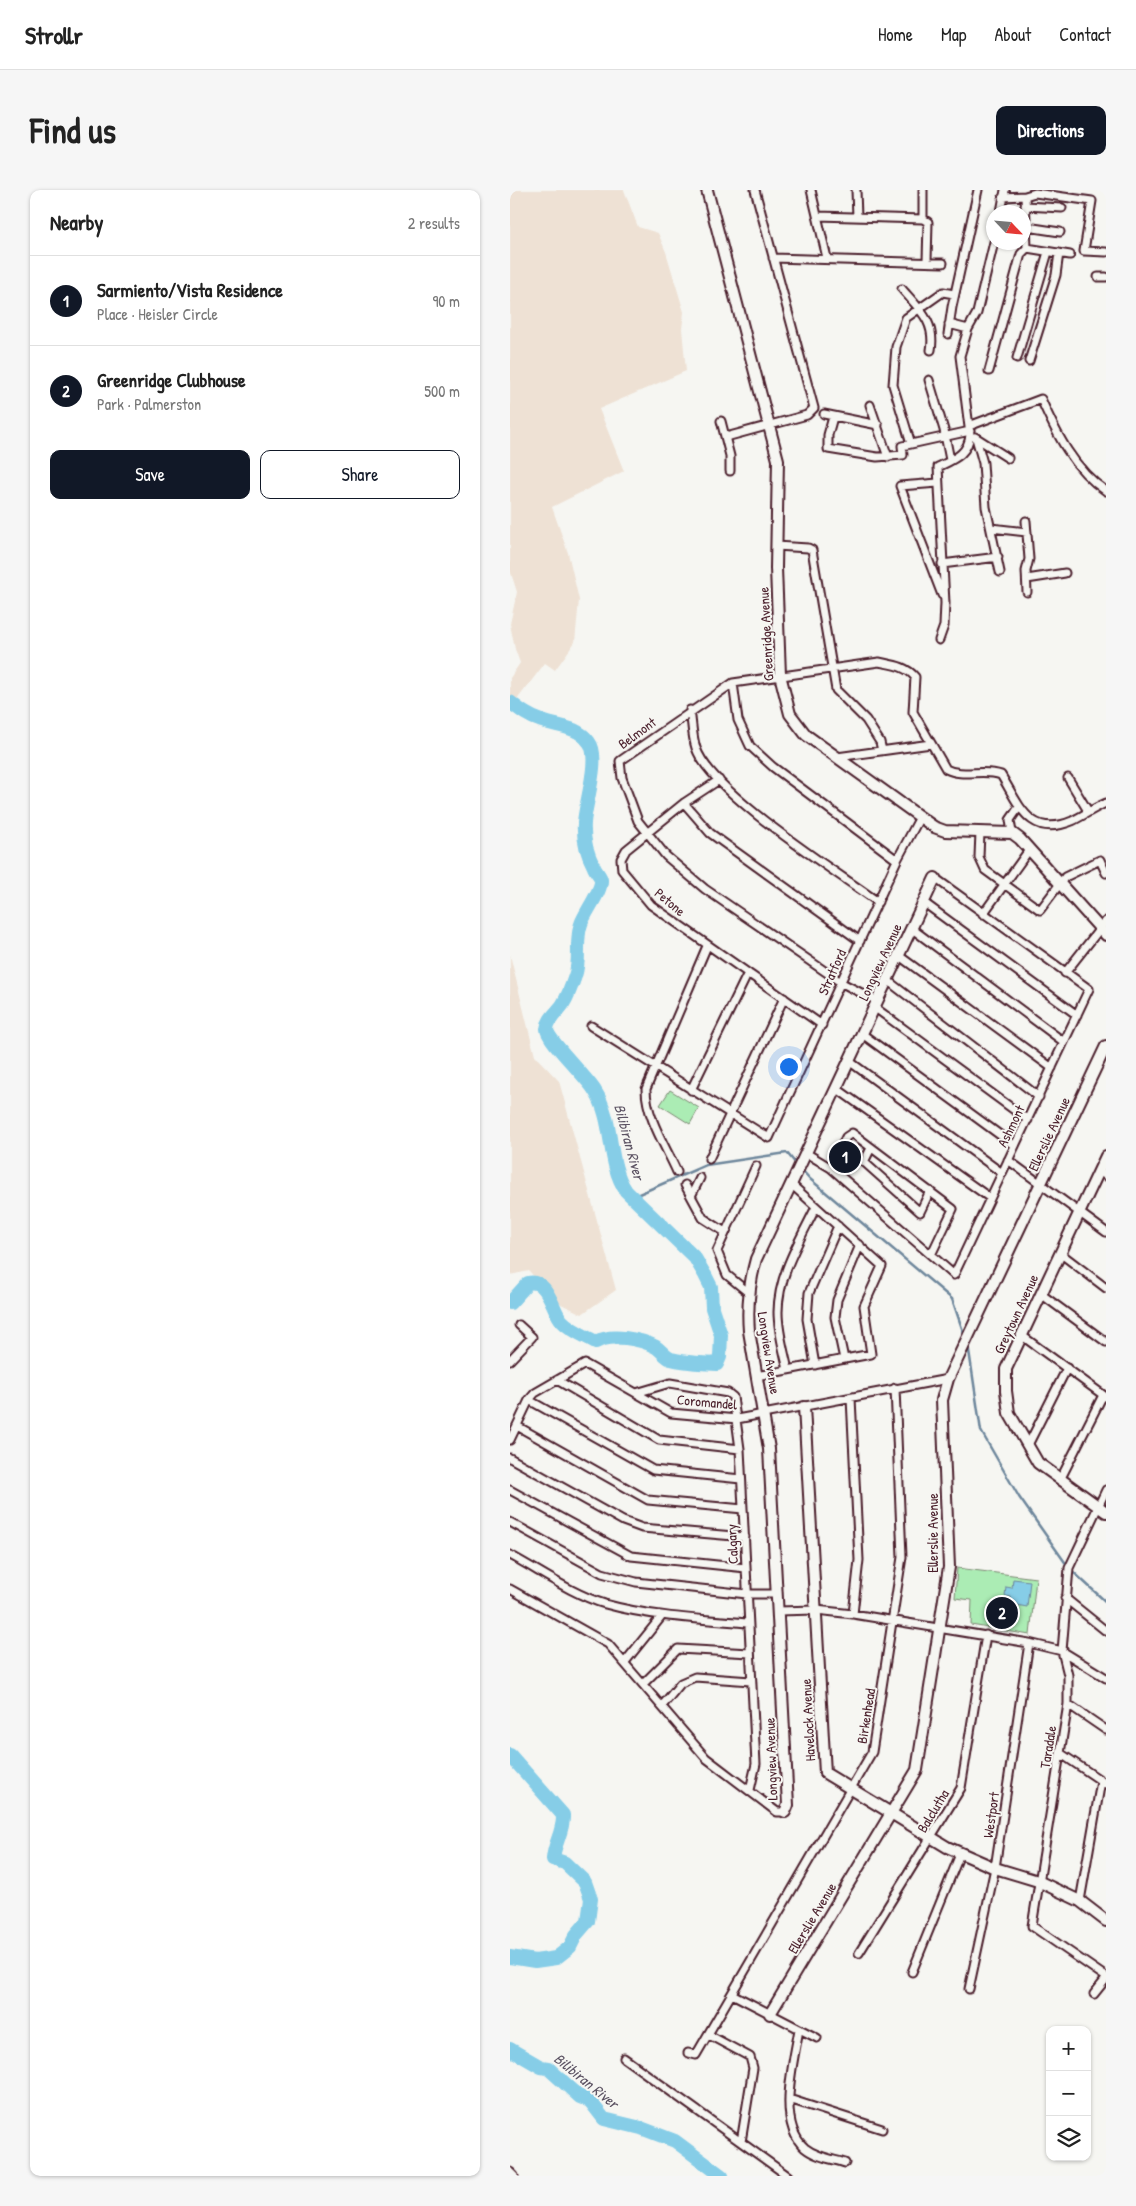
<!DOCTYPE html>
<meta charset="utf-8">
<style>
:root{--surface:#fff;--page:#f6f6f6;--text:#222;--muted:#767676;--line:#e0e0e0;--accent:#111827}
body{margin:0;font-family:"Patrick Hand",sans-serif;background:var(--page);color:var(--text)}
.controls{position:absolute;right:15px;bottom:15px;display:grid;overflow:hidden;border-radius:10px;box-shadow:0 1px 4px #0004}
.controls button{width:45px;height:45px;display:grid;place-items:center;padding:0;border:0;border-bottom:1px solid var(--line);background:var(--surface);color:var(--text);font:25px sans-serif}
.compass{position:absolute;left:476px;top:15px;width:45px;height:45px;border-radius:50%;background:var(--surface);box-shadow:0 1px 4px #0004;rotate:116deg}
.you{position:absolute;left:278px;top:876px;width:18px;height:18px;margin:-12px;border:4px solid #fff;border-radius:50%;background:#1a73e8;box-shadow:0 0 0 8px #1a73e833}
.badge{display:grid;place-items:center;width:32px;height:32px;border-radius:50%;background:var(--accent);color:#fff;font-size:16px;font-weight:700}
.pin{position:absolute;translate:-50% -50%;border:2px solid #fff;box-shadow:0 1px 5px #0006}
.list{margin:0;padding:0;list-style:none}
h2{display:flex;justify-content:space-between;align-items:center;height:65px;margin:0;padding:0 20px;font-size:21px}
h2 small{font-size:16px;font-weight:400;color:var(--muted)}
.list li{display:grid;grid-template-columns:32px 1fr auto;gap:15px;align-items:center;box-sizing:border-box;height:90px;padding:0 20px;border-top:1px solid var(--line)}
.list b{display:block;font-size:19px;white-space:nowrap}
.list p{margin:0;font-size:16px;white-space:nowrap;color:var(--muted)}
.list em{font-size:16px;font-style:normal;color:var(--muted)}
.actions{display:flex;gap:10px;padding:15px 20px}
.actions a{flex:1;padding:11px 0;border:1px solid var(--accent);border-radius:10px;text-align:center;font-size:18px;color:var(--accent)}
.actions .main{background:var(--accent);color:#fff}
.icon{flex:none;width:28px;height:28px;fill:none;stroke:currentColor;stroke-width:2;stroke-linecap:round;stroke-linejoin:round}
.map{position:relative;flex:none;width:596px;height:1986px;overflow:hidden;border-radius:10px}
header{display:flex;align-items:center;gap:30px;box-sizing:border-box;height:70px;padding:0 25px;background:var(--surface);border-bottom:1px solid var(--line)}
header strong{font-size:24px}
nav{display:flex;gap:28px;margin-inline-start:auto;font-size:18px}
.intro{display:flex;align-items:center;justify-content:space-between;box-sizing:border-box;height:120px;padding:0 30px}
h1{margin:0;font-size:35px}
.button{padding:12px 22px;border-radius:10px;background:var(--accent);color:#fff;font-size:18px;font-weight:700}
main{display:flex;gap:30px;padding:0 30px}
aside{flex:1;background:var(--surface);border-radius:10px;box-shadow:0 1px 4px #0004}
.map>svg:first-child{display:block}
</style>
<header>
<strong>Strollr</strong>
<nav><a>Home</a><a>Map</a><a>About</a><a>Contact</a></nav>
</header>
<div class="intro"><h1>Find us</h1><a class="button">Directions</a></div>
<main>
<aside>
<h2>Nearby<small>2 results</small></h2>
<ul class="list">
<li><span class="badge">1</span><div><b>Sarmiento/Vista Residence</b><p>Place · Heisler Circle</p></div><em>90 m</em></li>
<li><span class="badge">2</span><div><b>Greenridge Clubhouse</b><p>Park · Palmerston</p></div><em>500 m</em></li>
</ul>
<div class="actions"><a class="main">Save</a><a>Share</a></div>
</aside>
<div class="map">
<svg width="596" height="1986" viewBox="0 0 596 1986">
<rect width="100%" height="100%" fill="#f6f6f2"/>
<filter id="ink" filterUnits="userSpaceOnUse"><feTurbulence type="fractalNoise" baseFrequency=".02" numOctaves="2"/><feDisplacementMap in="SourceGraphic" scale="10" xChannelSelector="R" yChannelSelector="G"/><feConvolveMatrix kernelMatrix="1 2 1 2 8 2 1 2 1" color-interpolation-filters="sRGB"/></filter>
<g filter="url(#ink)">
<path fill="#eee1d4" d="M0,0H114L128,37L148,43L156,62L174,122L172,139L176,181L89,219L114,281L42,317L58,363L69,410L65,452L45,480L35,473L0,519V488L10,473L5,459L0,434L7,402L0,380Z
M0,765L25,866L49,891L106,1100L72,1124L49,1113L19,1081L0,1085Z"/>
<path fill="#abecb4" stroke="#7a8670" d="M160,900L189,918L180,934L150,915Z
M447,1378L526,1388L520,1445L461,1435L462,1410L445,1408Z"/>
<path fill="#86cde7" stroke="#6e879c" d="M503,1389L520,1391L517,1417L501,1414V1407L495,1406L496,1397L502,1398Z"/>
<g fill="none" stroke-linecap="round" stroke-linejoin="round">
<path stroke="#6e879c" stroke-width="2.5" d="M291,979L300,989L442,1109L455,1147
M122,1007L196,975L277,963L287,975
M458,1154L471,1241L509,1307L559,1378L596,1412"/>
<path stroke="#86cde7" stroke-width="14" d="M0,512C10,520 19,527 32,531C49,537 67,536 79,552C91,567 75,614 74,633C73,648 77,664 84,677C85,681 91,686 91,690C92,701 75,722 71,734C65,750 71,770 65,786C62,795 58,806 53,814C48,822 38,828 37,839C37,850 77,887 85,901C105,932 96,971 116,1001L185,1068L195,1085L201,1097L202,1118L211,1145L210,1167L207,1174C193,1173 175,1173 161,1169C155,1167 151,1160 146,1157C131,1149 101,1143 86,1152C75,1146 60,1140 52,1131C42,1121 39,1088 18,1093L0,1113
M0,1565L53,1625C54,1641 44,1653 43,1669L55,1673L75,1692L81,1709L78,1731L66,1745L60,1757L46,1768L25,1771L0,1767
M0,1859L31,1877L38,1878L70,1907L80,1911L94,1929L131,1938L165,1951L212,1986"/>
<g stroke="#4a1f2b" stroke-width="11">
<path id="street" d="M301,0L317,68
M346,0L347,27
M413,0V29L418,32L417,71
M493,7L515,6L525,3L582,11L574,61L596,62
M515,16L552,18
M491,22L495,0
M308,26L413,29
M517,37L550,42
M517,58L560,65
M263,68L433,73
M588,87H596
M392,99C409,119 426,132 421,160
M439,134L458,139
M438,144L442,117L468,0
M507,168L538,62
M519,171L546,85L549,63
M479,181L511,64L517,58L515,6
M419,190L434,240L440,270
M360,215L378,267
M314,224L368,235
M323,227L318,245V259L367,267L393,265L392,256L460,241
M211,231L220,266V281
M459,236L531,209C546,243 564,280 596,301
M216,247L297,225L304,218L245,0
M465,247L498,268
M466,248L473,273L476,317L490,382
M401,254L383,195L386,157L396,128L433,102L444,104
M428,293L390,296L432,405
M516,331L519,369L516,381L517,402
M481,338L517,342
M266,356L298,358L302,360L326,500L356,530L370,552L372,561
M432,374L488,367
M517,389L555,383
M429,450L434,436L435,413L428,277C444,269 458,264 460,245L450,166L458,139L467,123L484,52
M223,493L228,530L240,556L263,577L387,670
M180,520C182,532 182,546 186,558C201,603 327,682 368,712
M327,567L421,554
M558,588L578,621
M209,590L174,613L116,660L111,669L112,680L141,715L312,835
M174,613L200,643L350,751
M470,642L469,667L475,680L530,720L555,687L590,670L596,683
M502,643L500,630L509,617
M413,712L567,825
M473,724L519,660
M401,738L554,852
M388,765L542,878
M555,783L596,731
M377,790L529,907
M367,811L332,793L195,699L156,666L128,631L112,588L110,571L223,493L369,472C383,475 396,476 405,487L403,522L436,579C453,588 473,578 491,585C509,614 519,649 562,631C573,626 584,618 596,613
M364,817L518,930
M81,836L259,948L387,670L410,627
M351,843L505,956
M339,871L492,983
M326,898L480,1008
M181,900L238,783
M361,958L354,972L410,1022L420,1001
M296,963L321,978L444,1085L579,799L425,688
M199,969L274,808
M498,970L596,1042
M321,978L336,947L342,943L443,1019L421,1065
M589,981L596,986
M167,982C156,957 136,927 136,899L197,756
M175,995L193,1028L215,1042
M181,1006L190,988
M550,1063L596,1098
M239,1103L217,1085L207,1061L246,976
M531,1104L596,1152
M511,1145L596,1207
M334,1169L325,1127L327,1110L350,1055
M0,1170L22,1147L9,1135
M305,1175L297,1129L299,1103L328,1036
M278,1180C274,1161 268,1142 268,1122C268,1085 290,1050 306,1017
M246,1186L361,1164L354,1116L372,1076L281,994
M47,1190L149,1250L230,1259
M126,1203L160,1193L218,1203L223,1207L230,1259L246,1574L240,1600
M341,1208L349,1370L343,1424
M19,1210L143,1280L231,1289
M7,1236L138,1310L233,1319
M0,1250L19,1210L25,1203L75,1174L161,1223L227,1229L438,1189
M518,1255L557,1178
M0,1268L113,1331L132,1338L235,1347
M550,1290L593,1205
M0,1300L121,1366L236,1378
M596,1300L559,1378L552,1461L558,1485V1514L522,1736L596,1787
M0,1332L92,1383L126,1392L237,1404H266
M0,1365C30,1381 62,1404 95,1414C142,1427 190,1429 238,1433
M0,1399L98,1454L196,1568L267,1622H275
M555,1408L596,1441
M268,1421L306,1420L343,1424L519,1453L552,1461L596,1488
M115,1472L152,1426
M133,1494L168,1459L240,1463
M558,1514L596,1540
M152,1516L171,1493L185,1487L241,1491
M550,1563L596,1594
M570,1711L591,1591
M349,1763L451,1598L476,1445
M402,1782L450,1664
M459,1799L485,1678L519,1453
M222,1804L307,1848
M584,1804L596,1789
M289,1839C284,1871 266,1933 295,1958C306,1967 322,1969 335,1973
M199,1845L240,1867L243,1878L231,1952
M178,1863L186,1865L362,1562L392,1367L385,1198
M114,1868L278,1986
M279,1909L372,1939
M0,1982L4,1986"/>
</g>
<g stroke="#4a1f2b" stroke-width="14">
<path id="secondary" d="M197,0L268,270L266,378L270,485L280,524L296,545L424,637L435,641L502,643L510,649L596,745
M596,966L496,1179V1201L499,1223L528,1273L596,1322
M294,1217L315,1583L437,1657L485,1678L528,1691L570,1711L596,1731
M275,1622L278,1615L259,1259L239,1141C237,1116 239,1094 246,1069L425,688
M260,1824L407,1580L439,1377L432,1210L438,1189L596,856"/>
</g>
<use href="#street" stroke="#f6f6f2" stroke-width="7"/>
<use href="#secondary" stroke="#f6f6f2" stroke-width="10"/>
</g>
</g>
<g text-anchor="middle" stroke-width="4" stroke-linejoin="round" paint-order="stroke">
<g font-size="14" fill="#4a1f2b" stroke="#f6f6f2">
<text transform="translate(256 444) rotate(-93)" y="5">Greenridge Avenue</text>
<text transform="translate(127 543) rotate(-36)" y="5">Belmont</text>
<text transform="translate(160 712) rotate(40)" y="5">Petone</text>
<text transform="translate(370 772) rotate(-65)" y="5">Longview Avenue</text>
<text transform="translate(322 782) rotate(-66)" y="5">Stratford</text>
<text transform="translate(501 936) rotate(-64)" y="5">Ashmont</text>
<text transform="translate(539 944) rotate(-65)" y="5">Ellerslie Avenue</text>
<text transform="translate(506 1124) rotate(-65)" y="5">Greytown Avenue</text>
<text transform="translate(259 1163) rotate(81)" y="5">Longview Avenue</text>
<text transform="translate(197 1212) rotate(5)" y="5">Coromandel</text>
<text transform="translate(423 1343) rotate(-90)" y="5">Ellerslie Avenue</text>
<text transform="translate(222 1354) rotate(-93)" y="5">Calgary</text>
<text transform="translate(356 1526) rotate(-81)" y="5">Birkenhead</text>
<text transform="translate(298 1530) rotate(-93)" y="5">Havelock Avenue</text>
<text transform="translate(538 1557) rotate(-81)" y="5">Taradale</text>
<text transform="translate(261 1569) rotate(-92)" y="5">Longview Avenue</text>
<text transform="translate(423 1621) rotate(-59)" y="5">Balclutha</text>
<text transform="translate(481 1625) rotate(-82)" y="5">Westport</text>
<text transform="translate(302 1728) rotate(-59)" y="5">Ellerslie Avenue</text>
</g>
<g font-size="15" font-style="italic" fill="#5c5363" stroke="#f6f6f2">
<text transform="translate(119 952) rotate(75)" y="5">Bilibiran River</text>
<text transform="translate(76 1891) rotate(39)" y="5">Bilibiran River</text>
</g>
</g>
</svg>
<div class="controls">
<button>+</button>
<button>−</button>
<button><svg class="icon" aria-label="layers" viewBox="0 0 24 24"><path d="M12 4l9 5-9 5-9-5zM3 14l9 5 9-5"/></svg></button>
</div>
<svg class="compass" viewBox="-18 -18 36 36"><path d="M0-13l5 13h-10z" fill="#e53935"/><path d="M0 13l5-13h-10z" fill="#767676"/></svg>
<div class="you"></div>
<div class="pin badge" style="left:335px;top:967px">1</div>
<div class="pin badge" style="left:492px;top:1423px">2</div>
</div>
</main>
